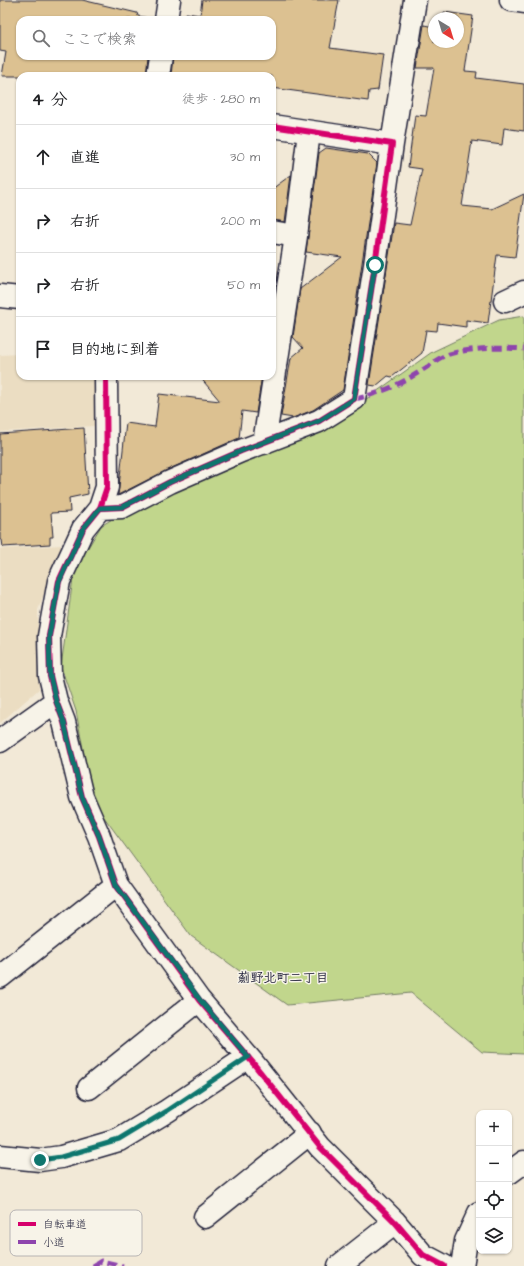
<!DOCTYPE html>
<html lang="ja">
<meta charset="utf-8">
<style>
:root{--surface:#fff;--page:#f6f6f6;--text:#202124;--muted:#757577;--line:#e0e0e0}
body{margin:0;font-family:"Architects Daughter","Klee One",sans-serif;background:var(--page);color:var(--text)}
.controls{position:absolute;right:12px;bottom:12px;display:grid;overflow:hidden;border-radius:8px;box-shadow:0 1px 3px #0004}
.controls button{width:36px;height:36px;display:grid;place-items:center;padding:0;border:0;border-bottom:1px solid var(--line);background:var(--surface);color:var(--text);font:20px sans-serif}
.compass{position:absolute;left:428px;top:12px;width:36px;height:36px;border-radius:50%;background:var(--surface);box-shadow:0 1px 3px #0004;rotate:142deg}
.stop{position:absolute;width:12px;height:12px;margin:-9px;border:3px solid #0f766e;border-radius:50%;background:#fff}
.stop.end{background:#0f766e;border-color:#fff;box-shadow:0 1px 4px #0008}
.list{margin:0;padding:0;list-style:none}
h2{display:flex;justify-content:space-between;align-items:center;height:52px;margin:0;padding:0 16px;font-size:17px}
h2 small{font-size:13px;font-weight:400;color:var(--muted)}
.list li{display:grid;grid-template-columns:26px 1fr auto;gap:12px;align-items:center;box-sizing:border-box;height:64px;padding:0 16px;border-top:1px solid var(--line)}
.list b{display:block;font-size:15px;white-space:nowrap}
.list em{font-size:13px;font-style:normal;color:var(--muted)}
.icon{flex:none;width:22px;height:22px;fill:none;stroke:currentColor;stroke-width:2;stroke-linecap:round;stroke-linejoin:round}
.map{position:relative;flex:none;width:524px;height:1266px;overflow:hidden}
.search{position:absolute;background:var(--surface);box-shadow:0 1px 3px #0004;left:16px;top:16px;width:260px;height:44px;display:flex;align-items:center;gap:10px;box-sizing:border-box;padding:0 14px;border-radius:12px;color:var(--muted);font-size:15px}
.panel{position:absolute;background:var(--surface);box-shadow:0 1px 3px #0004;left:16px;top:72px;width:260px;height:308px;border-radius:12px}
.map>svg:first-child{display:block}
</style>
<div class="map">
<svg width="524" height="1266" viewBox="0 0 524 1266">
<rect width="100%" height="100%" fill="#f2e9d7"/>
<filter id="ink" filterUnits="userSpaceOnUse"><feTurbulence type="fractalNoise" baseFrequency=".025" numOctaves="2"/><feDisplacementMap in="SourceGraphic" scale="8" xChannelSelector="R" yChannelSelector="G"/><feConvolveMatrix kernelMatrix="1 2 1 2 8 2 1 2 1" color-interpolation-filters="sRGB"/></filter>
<g filter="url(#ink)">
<path fill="#ebddc2" d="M20,354V376H94V426L0,432V355Z
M62,545L38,610L39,689L0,723V549Z"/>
<path fill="#c1d68c" stroke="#727c64" d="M524,316V1054L482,1052L411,993L287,1005L191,936L93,802L76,711L61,667L74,571L101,526L146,498L355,407L432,352L499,320Z"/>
<path fill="#dcc191" stroke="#22223b" d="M0,0H82L137,13L138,16L154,19L20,20V56H148L146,76H2L6,52L0,51Z
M202,0H339L330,48L383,55L378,90L369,91L368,101L272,88V76H171L173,56H272V20H186V13L200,15Z
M444,12L473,16L465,71L477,72L476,78L524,84V131L504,128L502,145L472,141L462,206L492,209L524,194L515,257L497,255L488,323L466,320V327L438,323L437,331L426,330L422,353L392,377L388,376L376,386L369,385L394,223L410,225L422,169L408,167L415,115L426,116L434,68H417L424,25L434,27V42H458V18H443Z
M326,148L368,154L377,163L343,390L313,410L293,418L281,416L291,358L303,348L293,337L300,289L342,257L306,252L319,153Z
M291,175L285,222L272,220V189Z
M199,376H262L256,413L242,411L239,438L165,471L118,495L126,423L155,427L159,394L220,401Z
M84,428L88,494L69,498L70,512L51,513L53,537H50V544L3,547L2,540H0V434Z"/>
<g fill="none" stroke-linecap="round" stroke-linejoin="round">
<g stroke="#22223b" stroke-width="25">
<path id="minor" d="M511,0L524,2
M166,20L169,0
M158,76L161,56
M392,144L415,0
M272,232L296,236
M0,296L20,298
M505,301L524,292
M106,376L107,487L100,508L83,529L59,581L49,636L50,676L56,701L64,722L82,797L99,836L116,885L199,1000L253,1063L320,1147L395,1222L423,1255L444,1266
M264,443L296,236L309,132
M100,508L122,507L170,482L241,451L319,421L354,399L375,265L392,144L272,126
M0,741L56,701
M0,977L116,885
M89,1088L199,1000
M0,1156L40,1160L61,1157L119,1140L167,1111L248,1057
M509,1173L524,1162
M205,1217L310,1133
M339,1266L395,1222
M462,1266L466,1241L479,1213"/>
</g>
<use href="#minor" stroke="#f7f3e8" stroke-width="22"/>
<path stroke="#8e44ad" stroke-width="5" stroke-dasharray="10 5" stroke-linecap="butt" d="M354,399C380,394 401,384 424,369C430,366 435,360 442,357C458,348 505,347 524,349
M93,1266L101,1261L123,1266"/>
<g stroke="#f7f3e8" stroke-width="8">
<path id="cycleway" d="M106,376L107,487L100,508L83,529L59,581L49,636L50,676L56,701L64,722L82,797L99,836L116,885L199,1000L253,1063L320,1147L395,1222L423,1255L444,1266
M100,508L122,507L170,482L241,451L319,421L354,399L375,265L392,144L272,126"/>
</g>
<use href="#cycleway" stroke="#d6006c" stroke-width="6"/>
</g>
</g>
<g fill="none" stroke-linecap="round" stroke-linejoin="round" filter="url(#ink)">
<path stroke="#0f766e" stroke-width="5" d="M40,1160L61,1157L119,1140L167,1111L248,1057L200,1000L116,885L99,836L82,797L64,722L56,701L50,676L49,636L59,582L83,529L100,508L122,507L170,482L241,451L319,421L354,399L375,265"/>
</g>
<g text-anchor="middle" stroke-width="3" stroke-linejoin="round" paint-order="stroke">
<g font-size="13" font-weight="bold" fill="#22223b" stroke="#f7f3e8">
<text x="283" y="982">薊野北町二丁目</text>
</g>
</g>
<rect x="10" y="1210" width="132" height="46" rx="6" fill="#f7f3e8" stroke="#b7b4b4" stroke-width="1"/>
<rect x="18" y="1222" width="18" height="4" fill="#d6006c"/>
<rect x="18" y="1240" width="18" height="4" fill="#8e44ad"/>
<g font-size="11" fill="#22223b">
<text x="43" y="1228">自転車道</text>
<text x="43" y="1246">小道</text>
</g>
</svg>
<div class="controls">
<button>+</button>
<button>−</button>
<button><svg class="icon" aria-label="locate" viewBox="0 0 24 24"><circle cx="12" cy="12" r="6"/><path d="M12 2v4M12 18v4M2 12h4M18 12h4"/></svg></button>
<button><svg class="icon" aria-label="layers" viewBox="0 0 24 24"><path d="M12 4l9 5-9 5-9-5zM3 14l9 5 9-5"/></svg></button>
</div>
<svg class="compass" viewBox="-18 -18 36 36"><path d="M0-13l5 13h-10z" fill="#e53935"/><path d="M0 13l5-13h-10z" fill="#757577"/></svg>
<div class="stop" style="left:375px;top:265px"></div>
<div class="stop end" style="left:40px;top:1160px"></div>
<div class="search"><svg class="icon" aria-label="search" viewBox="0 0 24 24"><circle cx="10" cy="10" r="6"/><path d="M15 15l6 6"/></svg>ここで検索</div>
<section class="panel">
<h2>4 分<small>徒歩 · 280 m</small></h2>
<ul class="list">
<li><svg class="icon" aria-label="ahead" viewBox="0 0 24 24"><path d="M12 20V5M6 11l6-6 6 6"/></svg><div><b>直進</b></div><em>30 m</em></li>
<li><svg class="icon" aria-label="right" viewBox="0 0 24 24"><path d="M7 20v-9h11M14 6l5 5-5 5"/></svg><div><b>右折</b></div><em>200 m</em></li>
<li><svg class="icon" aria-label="right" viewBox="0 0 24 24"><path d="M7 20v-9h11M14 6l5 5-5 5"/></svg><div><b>右折</b></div><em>50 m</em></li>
<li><svg class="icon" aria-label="arrive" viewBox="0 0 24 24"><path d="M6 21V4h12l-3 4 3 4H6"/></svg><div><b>目的地に到着</b></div></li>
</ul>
</section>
</div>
